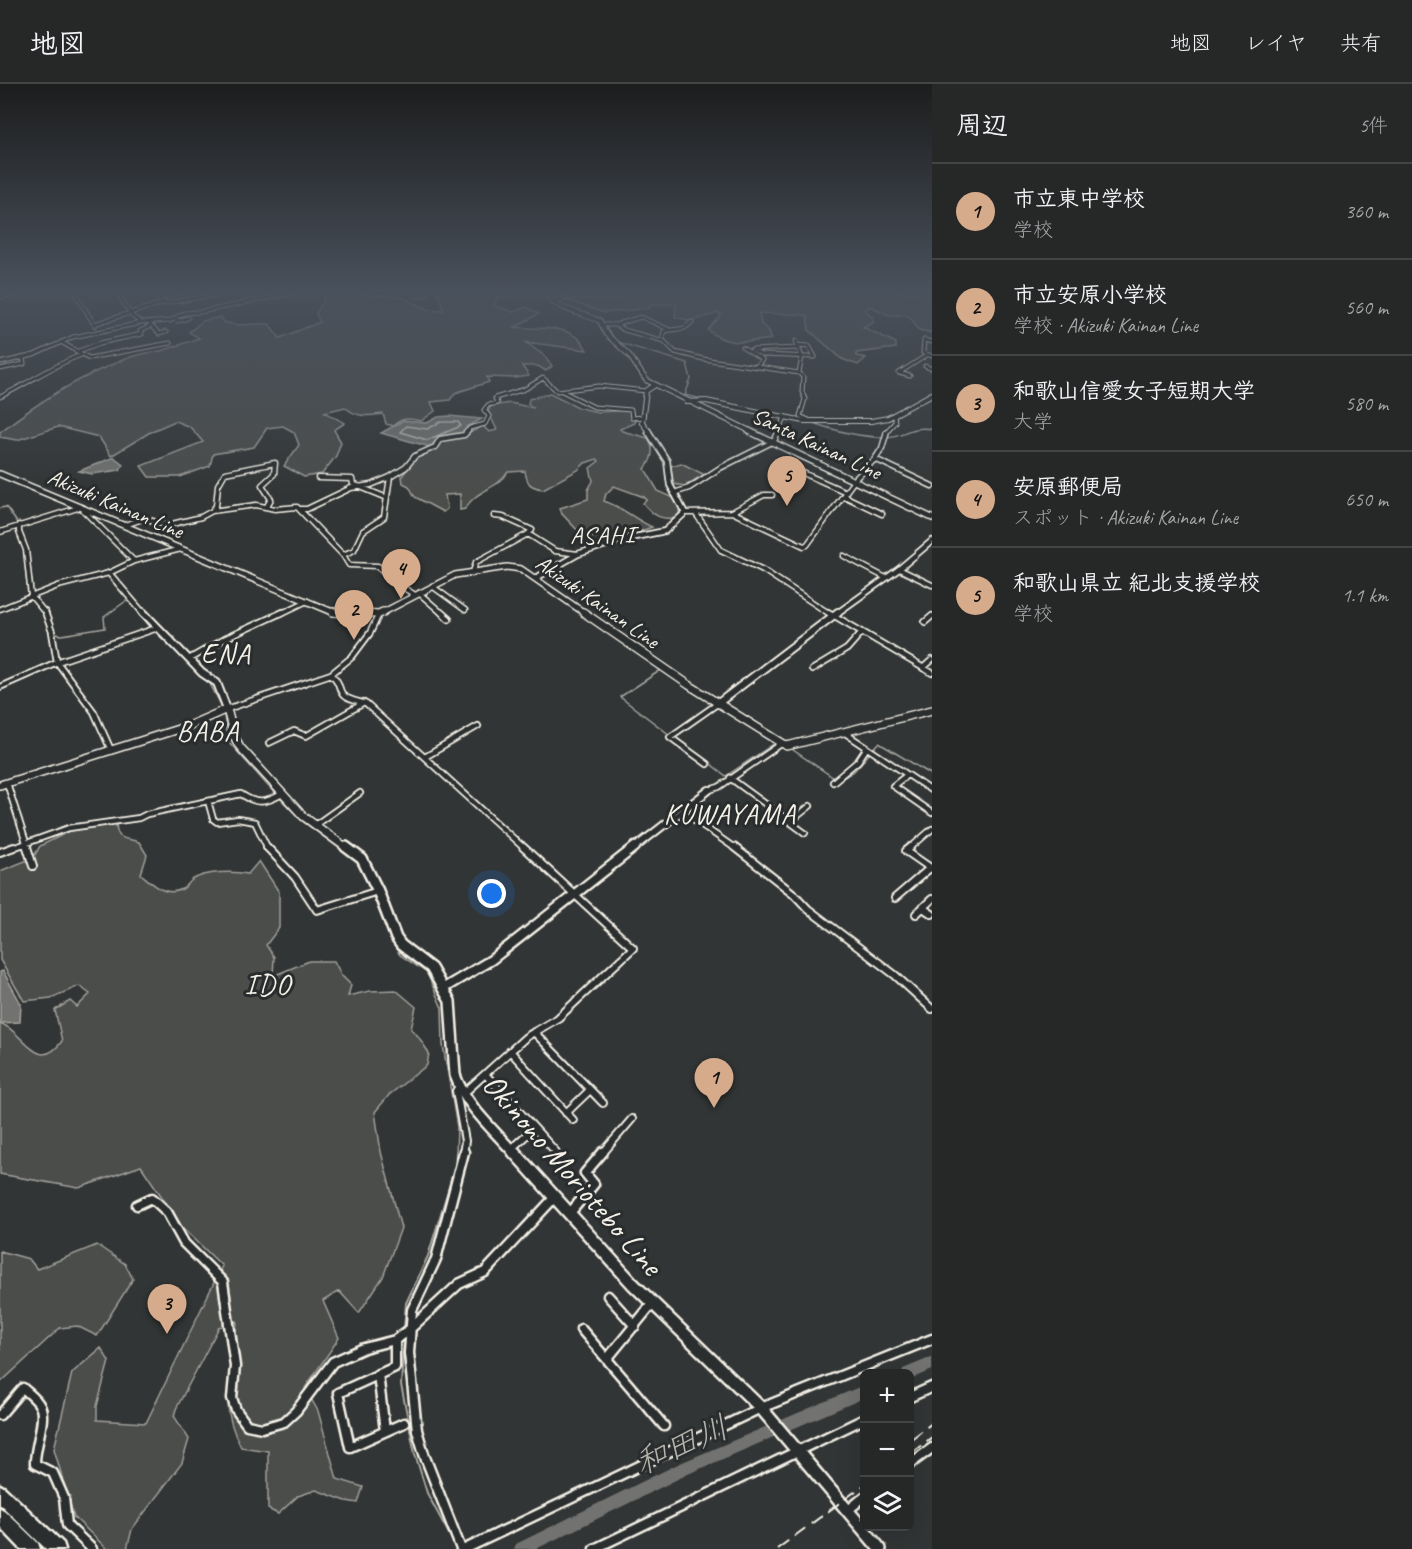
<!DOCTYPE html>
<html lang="ja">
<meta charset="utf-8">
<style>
:root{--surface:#262828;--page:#2e3030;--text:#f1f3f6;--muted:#a4a6a8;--line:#424445;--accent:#d6ab8b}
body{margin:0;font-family:Caveat,"Klee One",sans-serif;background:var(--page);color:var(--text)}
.controls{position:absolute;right:18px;bottom:18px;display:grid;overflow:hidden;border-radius:9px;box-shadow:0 6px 24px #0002}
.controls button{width:54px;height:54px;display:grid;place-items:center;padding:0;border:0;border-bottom:2px solid var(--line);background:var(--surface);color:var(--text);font:30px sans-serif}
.you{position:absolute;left:492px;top:810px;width:21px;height:21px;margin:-15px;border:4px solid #fff;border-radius:50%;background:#1a73e8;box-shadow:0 0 0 9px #1a73e833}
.badge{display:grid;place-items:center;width:39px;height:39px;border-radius:50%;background:var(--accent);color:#111;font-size:20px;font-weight:700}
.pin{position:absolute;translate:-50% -50px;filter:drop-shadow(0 2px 3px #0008)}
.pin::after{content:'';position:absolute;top:32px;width:21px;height:18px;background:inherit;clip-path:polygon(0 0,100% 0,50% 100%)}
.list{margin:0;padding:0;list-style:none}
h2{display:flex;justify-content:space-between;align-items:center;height:78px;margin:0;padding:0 24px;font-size:26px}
h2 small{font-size:20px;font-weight:400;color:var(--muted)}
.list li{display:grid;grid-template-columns:39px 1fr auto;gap:18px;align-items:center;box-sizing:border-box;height:96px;padding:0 24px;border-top:2px solid var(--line)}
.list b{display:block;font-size:22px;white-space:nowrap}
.list p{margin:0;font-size:20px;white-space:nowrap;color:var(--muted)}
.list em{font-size:20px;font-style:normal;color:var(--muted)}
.icon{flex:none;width:33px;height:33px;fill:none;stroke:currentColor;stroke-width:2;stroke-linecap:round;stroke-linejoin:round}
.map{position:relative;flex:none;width:932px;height:1465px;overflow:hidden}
header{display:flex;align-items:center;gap:36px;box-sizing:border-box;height:84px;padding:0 30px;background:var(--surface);border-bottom:2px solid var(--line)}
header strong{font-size:28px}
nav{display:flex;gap:33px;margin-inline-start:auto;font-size:21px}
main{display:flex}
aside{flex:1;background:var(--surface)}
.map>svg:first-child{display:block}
</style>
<header>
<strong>地図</strong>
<nav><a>地図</a><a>レイヤ</a><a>共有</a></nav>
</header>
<main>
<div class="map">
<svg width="932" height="1465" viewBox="0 0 932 1465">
<rect width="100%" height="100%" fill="#323535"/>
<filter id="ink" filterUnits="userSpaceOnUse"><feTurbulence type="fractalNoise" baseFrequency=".0167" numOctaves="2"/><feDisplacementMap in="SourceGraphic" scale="12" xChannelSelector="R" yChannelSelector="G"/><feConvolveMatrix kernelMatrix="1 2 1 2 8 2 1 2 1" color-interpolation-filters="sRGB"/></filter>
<g filter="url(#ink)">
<path fill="#4b4d4c" stroke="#a09f9a" stroke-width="1.5" d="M320,208L401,213L427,225L444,226L437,208H509L519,213H497L494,222L513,228L526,223L539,230L515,243C543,247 572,237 587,266L525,258L545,272L552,282L546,287L538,282H522L529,292L515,294L487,293L489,298L455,309L450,316L431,318L435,327L421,337C409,334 402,333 393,342L386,340L383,330C368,332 357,334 345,323L325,328L345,339L334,346L341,358L336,372L322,390L304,393L284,382L299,361L294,348L283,342L267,344L254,363L213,370L210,382L180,393H149L141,382L203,358L190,343L175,337L152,347L111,372L99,353L58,343L17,356L0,353V348C39,317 81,292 128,274C138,270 149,269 160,267C173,264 186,258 199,254L189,248L203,237L221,233L224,238C241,244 252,238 269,240L280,254L320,238L316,229L325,215Z
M630,208H932V249L919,246L912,235L907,231H889L870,222L865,226L874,234L873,238L863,243L896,259V264L856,269V272L866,274L858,281L842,275L809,246L807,231L759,229L761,240L769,247L772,255C749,258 727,263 708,246L722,231L717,229L692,237L675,233L676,220H651L650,224L604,229L563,215H622Z
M550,309L580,324L598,328L631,326L635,336L634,339L620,345L622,347L648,354C655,365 652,376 645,385L658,407L674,414L680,422L678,434C660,436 654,432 643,419L647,416L644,413L614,402L606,410L604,417C622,423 636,436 652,443C631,452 606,456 583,452L562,430L560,424L588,415V406L593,397L590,384L599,377L597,375L585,379L578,386L543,405C530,403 527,400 525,387L508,388C497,406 476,405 465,425L460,426V410L445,411L447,425L443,428L415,413L409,402L403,399L402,392L416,374L434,366L443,356L462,353L483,342L489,348L497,346L488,327L491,322L510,319L534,324L528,320L529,315Z
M681,379L703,390V391L685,402L673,400L671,382Z
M116,739C117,758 124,753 139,758L147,771L141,790C153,800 166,814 182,805C187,803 188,799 192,796C206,787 233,787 248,790L259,777L279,808V844L266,861L274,873L273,892L309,877H334L342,892L351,901L348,912L370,907L396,906L416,923L411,945L418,952L429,969L427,981L389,1011L375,1028L381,1068L401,1144L383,1193L359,1229L339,1207L323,1217L339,1254L305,1304L318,1327L337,1395L363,1403L358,1419L346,1417L316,1406L298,1412L278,1430L268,1425V1367L241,1363C215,1315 234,1285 237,1237L219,1243L176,1325L174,1332L189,1355L182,1379L132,1445L127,1465H107L74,1433L54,1365L72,1289L101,1264L109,1277L97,1322V1336L146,1339L222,1182L183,1144L141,1082L79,1104L0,1090V939C23,946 37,992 62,957L55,926L70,917L77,923L90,910L79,902L51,914L24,917L0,876V787L33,774L40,762L70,747Z
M97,1161L125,1180L133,1195L97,1252L77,1242L60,1244L0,1299V1167L29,1175L37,1185Z"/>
<path fill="#727370" stroke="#a6a5a0" stroke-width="1.5" d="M449,332L482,335L467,343L463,350L440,354L430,363L381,349L403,337L427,339L438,333Z
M114,373L123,380L120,386L92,390L79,387Z
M3,887L21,920L20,938L0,939V888Z"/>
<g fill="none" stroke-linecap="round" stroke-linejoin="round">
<path stroke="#c0bfb8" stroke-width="1.5" d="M441,338H458L461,342L427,356L400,348L406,342L427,345Z"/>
<path stroke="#a6a5a0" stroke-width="1.5" d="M578,227L600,234L612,253
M617,258L687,279L691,295L685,311L706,316
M810,338C833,346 861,354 886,353C905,352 910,341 932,345
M0,424L6,423L16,437L23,464
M24,469L28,512
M43,529L51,549
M155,548L191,581
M55,550L62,551L105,544L104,533L126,517L131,519L151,544
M661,586L620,613L670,651
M208,596L222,623
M224,631L227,656L268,702L302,737L360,780
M675,653L700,672
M793,666L834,694
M708,678L726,692L775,659
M838,697L854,687L879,659L932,691
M365,790L372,808
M373,812L391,856L400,871L427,889L442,924L443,961L457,1043L456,1070"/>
<path stroke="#a6a5a0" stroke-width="2" d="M404,1245L406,1219L428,1172L455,1083L456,1068
M404,1253L401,1301L415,1370L427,1409L456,1463"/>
<path fill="#727370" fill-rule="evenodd" d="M932,1273V1286L910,1296V1290H902L903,1285Z
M864,1301V1314L688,1390L536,1465H514L516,1460L678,1380Z"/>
<g stroke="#f4f1e8" stroke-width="5">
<path id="minor-far4" d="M75,208L95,242
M117,208L131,231L141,239
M241,208L251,217
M412,208L417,212L428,209L426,208
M550,216L563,215L566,208
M163,219L159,213L186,208
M174,234L178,237L188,234
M94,240L160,220L232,208
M150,241L159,250L166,248
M603,241H615L624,246L664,257L675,268L703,275L799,289
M615,241L641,233L668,245
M662,256L664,247L685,244L692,238
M796,257L802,273L799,289L803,293L802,308L805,315L800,332L811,337
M61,258L89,274L170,259
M932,258L924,256L923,269L932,272
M798,261L809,262L815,273L761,271L752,266L799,264
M743,264L762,276L756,283
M76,268L100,259L142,250L140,247L149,243L152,238
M0,279L34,271L73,253L141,239L170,237L184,229L201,228L298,208
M925,282L932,285
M0,285L24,280L23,274
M910,292L899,289L927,271
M562,307L594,323L631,326L632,334L643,333
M0,313C27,300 53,281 81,271
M466,348L470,344L485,340L489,332L484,326L488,321L497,319L495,314L525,305L543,294L557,307L599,302L646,307
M778,348L785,334
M886,348L895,338L894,331"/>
</g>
<g stroke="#f4f1e8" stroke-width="7">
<path id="minor-far3" d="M875,375L932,402
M794,385L846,408
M318,394L352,395L353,400L385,413
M674,409L689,404L720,384L774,357L779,347
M844,412L882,430
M85,425L84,427L134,477
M300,425H307L351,404L371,401L390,393
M212,427L216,422L218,401L225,389L275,379L274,390L262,401L271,415L267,422
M732,428L804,462L807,461L856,394L875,375L882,364L887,347
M685,429L732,428L764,411H772
M696,430L721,466L763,486L830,530
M494,432L503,433L532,446L528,450
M19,441V448L26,466L31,512L46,530
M125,441L145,434L161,440H172L201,433L212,427L256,421L275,425L297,423L343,471L349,481L378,482L392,496L415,511
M0,448L81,423
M528,450L555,467L578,470
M343,471L354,466L363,447L384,433L390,393L406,383L415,372L435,363L440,355L464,351L468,347
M844,472L886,494
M899,485L932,501
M473,488L476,478L528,450
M432,502L465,526
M419,509L443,530
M0,525L58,502L109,489L134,477L181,465
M280,530L307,517"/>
</g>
<g stroke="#f4f1e8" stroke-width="8">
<path id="minor-far2" d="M45,528L52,548L57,578L94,628L111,666
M441,528L449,535
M828,528L932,589
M925,538L932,532
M189,575L224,555L283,528
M923,584L932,576
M812,586L847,565L862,548
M331,590C342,600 337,603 343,611C347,616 360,618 366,620L525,765
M0,603L57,578L157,544
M227,625L331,590L352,573L370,549L379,530
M845,649L932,707
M269,659L294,647L306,652L364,619
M425,673L478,642
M707,680L670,653L717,620
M907,691L893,702L932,729
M730,694L805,749
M833,698L858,677L866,665
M7,699L28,765
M709,706L719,703L781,660
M208,717L213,735L217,738L238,735L255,738L268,765
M683,728L736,765
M790,738L810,722
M315,741L360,709
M10,765L69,744L139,734L147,730L241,710C257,721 266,719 282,710
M909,765L932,745"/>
</g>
<g stroke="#f4f1e8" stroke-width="10">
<path id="minor-far1" d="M27,763L33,782
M267,763L295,793L317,826L378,807
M734,763L794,810L808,825L895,891L932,925
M911,763L906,767L932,785
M0,768L14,763
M895,814L930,784
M923,824L932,830
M916,830L932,815
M534,948L603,1019
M510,967L573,1036
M485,990L556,1068
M459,1002L456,1007L465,1057L463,1070
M463,1010L526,953L558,934L633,864L523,763
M566,1029L590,1006
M511,1065L534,1044
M602,1070L632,1035"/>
</g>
<g stroke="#f4f1e8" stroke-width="13">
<path id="minor" d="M137,1121L152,1114L167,1128L184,1159L223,1198L235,1282L232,1314L236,1326L247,1341L262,1344L284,1338L296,1327L333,1278L364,1264L395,1256L410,1245L459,1200L485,1188L554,1114
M570,1129L594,1100L585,1089L603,1068
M608,1212L635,1242
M581,1245L664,1342
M395,1256V1283L338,1309L350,1363L404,1339
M607,1275L652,1220
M378,1290L385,1347
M910,1313L932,1303
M0,1331L23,1304C28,1309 37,1315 40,1322C47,1334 34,1364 35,1380L53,1389L64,1414L67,1441L92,1465
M910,1380L932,1364
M847,1427L864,1413
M461,1465L425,1373L417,1346L409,1269L412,1226L436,1175L464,1068
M465,1465L761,1324L932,1255
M594,1465L864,1335"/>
</g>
<g stroke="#f4f1e8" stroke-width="6">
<path id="tertiary-far3" d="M687,318L706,317L804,337H871L888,334L932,310
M649,348L642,338L646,307L655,301"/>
</g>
<g stroke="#f4f1e8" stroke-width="8">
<path id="tertiary-far2" d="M109,489L144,530
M536,494L578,470L625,455L665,447L685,429L670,401L667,377L648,347
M836,530L899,485L932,457"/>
</g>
<g stroke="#f4f1e8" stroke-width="10">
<path id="tertiary-far1" d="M143,528L202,589L217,599L227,625
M717,620L838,528
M633,765L709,706"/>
</g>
<g stroke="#f4f1e8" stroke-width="13">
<path id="tertiary" d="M444,904L491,876L635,763"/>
</g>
<g stroke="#f4f1e8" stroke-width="6">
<path id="secondary-far4" d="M545,208C558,227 580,228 600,237L606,250L629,271L646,296L752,348
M0,212L27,208"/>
</g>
<g stroke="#f4f1e8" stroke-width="8">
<path id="secondary-far3" d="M749,347L932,434
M0,390L335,529L359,530
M380,530L455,491L507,483L521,485L586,530"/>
</g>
<g stroke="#f4f1e8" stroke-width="10">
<path id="secondary-far2" d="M333,528L379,530L383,528
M583,528L689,601L787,662L932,626
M0,701L188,642L227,625L234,652L240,663L303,732L348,765"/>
</g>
<g stroke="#f4f1e8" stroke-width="14">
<path id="secondary-far1" d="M346,763L362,775L378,807L396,854L401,861L431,884L450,917L455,991C466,1022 493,1045 515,1070"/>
</g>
<g stroke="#f4f1e8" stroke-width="16">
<path id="secondary" d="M514,1068L633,1200L761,1324L880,1465"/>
</g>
<g stroke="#f4f1e8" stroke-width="5">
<path id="motorway" d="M0,1401L5,1404L63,1459L65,1465H46L0,1420Z
M0,1424L5,1427L38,1459L40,1465H21L0,1443Z"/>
</g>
<use href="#minor-far4" stroke="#2a2d2e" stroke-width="3"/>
<use href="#minor-far3" stroke="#2a2d2e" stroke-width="4"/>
<use href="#minor-far2" stroke="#2a2d2e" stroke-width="4.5"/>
<use href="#minor-far1" stroke="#2a2d2e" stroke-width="6"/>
<use href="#minor" stroke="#2a2d2e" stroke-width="8"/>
<use href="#tertiary-far3" stroke="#2a2d2e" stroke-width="4"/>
<use href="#tertiary-far2" stroke="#2a2d2e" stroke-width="4.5"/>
<use href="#tertiary-far1" stroke="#2a2d2e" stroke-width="6"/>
<use href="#tertiary" stroke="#2a2d2e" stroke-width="8"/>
<use href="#secondary-far4" stroke="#2a2d2e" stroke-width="4"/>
<use href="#secondary-far3" stroke="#2a2d2e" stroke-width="5"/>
<use href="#secondary-far2" stroke="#2a2d2e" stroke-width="7"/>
<use href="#secondary-far1" stroke="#2a2d2e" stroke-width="9"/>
<use href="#secondary" stroke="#2a2d2e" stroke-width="11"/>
<use href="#motorway" fill="#2a2d2e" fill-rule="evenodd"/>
<path stroke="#f4f1e8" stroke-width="2" stroke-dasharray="14 7" stroke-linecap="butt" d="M910,1356L932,1339
M910,1370L932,1353
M777,1465L864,1401"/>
</g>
</g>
<linearGradient id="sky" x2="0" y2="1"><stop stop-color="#1c1d1d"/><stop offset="0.5" stop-color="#49515c"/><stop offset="1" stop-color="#49515c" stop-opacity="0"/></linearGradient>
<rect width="932" height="413" fill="url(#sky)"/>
<g text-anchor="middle" stroke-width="6" stroke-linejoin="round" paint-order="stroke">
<g font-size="22" fill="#f4f1e8" stroke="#2a2d2e">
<text transform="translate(817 359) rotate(25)" y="8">Santa Kainan Line</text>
<text transform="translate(116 419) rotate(23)" y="8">Akizuki Kainan Line</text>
<text transform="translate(598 517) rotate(35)" y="8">Akizuki Kainan Line</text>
</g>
<g font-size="24" letter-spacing="1.5" fill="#f4f1e8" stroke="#2a2d2e">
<text x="603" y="459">ASAHI</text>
</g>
<g font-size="28" letter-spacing="1.5" fill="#f4f1e8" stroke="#2a2d2e">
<text x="226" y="579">ENA</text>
<text x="208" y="656">BABA</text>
<text x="730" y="739">KUWAYAMA</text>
<text x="268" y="910">IDO</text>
</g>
<g font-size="32" fill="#f4f1e8" stroke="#2a2d2e">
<text transform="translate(573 1090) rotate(49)" y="11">Okinono Moriotebo Line</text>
</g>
<g font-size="33" font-style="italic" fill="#b3b2ac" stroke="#2a2d2e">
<text transform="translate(681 1360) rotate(-24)" y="12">和田川</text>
</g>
</g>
</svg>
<div class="controls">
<button>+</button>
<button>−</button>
<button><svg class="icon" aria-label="layers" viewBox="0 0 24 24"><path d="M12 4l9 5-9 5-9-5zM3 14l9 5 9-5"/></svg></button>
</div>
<div class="you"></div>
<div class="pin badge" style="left:714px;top:1024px">1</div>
<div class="pin badge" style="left:354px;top:556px">2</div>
<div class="pin badge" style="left:167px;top:1250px">3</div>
<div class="pin badge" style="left:401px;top:515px">4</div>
<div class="pin badge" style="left:787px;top:422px">5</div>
</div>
<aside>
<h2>周辺<small>5件</small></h2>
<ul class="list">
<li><span class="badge">1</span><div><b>市立東中学校</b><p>学校</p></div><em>360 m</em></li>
<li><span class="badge">2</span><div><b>市立安原小学校</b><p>学校 · Akizuki Kainan Line</p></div><em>560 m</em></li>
<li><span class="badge">3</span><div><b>和歌山信愛女子短期大学</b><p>大学</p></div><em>580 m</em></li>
<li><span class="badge">4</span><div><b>安原郵便局</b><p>スポット · Akizuki Kainan Line</p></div><em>650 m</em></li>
<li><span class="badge">5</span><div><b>和歌山県立 紀北支援学校</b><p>学校</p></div><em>1.1 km</em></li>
</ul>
</aside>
</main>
